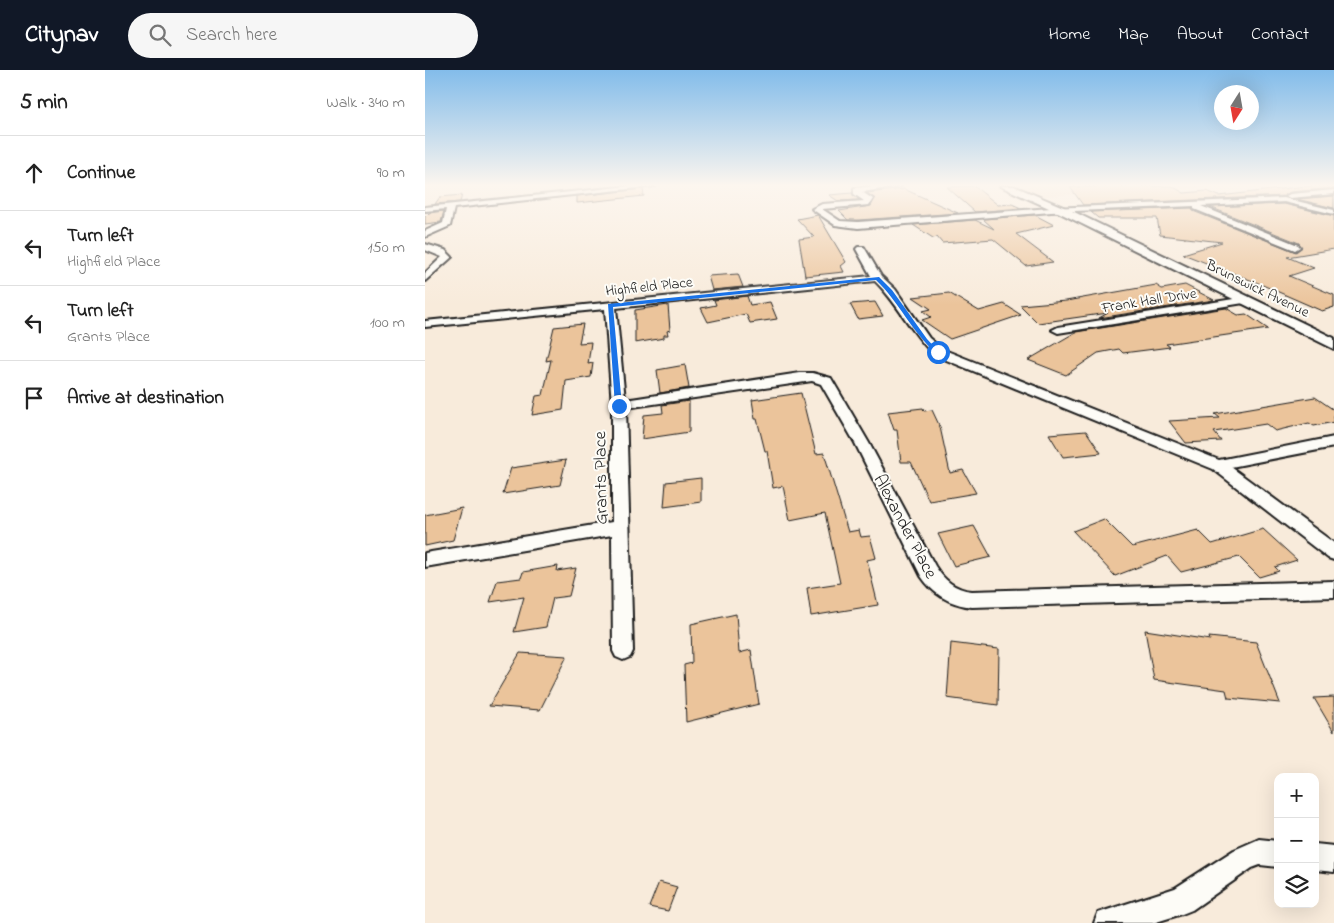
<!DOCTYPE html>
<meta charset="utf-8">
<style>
:root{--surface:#fff;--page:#f6f6f6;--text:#222;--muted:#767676;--line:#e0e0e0;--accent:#111827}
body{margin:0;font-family:"Indie Flower",sans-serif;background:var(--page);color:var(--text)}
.controls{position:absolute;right:15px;bottom:15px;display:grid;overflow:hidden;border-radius:10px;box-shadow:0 5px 20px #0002}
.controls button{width:45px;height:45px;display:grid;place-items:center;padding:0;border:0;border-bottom:1px solid var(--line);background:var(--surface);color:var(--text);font:25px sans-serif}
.compass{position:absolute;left:789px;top:15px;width:45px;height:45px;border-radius:50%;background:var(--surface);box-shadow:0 5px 20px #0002;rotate:191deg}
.stop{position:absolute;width:15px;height:15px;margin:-11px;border:4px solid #1a73e8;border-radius:50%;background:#fff}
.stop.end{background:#1a73e8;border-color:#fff;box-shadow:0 1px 5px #0008}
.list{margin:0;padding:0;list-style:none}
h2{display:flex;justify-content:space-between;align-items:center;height:65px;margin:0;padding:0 20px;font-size:21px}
h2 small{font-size:16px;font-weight:400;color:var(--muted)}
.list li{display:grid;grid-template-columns:32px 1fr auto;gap:15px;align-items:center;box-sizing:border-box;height:75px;padding:0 20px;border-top:1px solid var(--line)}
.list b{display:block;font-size:19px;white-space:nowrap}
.list p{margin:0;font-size:16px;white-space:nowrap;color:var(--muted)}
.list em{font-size:16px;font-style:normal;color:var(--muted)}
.icon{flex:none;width:28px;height:28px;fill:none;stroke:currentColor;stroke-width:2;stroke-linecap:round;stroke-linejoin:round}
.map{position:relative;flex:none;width:909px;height:853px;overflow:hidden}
header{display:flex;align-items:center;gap:30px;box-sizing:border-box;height:70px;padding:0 25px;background:var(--accent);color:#fff}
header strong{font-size:24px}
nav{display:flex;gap:28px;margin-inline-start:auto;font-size:18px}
.search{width:350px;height:45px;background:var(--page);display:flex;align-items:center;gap:12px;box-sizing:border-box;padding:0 18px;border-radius:28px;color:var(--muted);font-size:19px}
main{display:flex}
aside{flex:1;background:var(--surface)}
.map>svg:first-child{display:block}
</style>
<header>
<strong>Citynav</strong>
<div class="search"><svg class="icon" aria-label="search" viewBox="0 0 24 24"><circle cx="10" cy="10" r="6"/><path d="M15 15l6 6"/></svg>Search here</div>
<nav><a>Home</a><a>Map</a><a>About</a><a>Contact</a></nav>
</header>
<main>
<aside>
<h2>5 min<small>Walk · 340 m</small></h2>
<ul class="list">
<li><svg class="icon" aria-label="ahead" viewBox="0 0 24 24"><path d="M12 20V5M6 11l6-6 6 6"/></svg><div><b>Continue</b></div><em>90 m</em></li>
<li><svg class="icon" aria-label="left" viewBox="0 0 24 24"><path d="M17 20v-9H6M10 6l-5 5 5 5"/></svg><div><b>Turn left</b><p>Highfield Place</p></div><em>150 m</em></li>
<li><svg class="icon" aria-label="left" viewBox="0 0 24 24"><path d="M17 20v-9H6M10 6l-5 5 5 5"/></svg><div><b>Turn left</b><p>Grants Place</p></div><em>100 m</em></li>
<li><svg class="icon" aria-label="arrive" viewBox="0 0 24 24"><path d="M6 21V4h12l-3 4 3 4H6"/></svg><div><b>Arrive at destination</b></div></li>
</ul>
</aside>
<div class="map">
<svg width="909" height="853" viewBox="0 0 909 853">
<rect width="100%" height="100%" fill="#f8ebdb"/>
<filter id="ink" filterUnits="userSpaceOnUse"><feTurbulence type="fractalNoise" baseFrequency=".02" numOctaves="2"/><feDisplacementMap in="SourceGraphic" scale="10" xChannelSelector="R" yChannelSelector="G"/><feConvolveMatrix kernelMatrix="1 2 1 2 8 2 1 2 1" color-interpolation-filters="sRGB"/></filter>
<g filter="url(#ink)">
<path fill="#f4dfc8" d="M592,116H774L781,118L619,126Z"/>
<path fill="#ebc49b" stroke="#1c1c1c" d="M549,116L573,135L587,134L596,138L550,142L522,117Z
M747,116L759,123L782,121L794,126L881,116H909V118L865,122L859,126L658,135L645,117Z
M218,119L219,126L152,133V126Z
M479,119L533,143L433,150H423L414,141L446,136L450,129L442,123Z
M427,123L434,130L413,131L404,125Z
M37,125L35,132L10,134L15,127Z
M909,126V138L872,129Z
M859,134L909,146V179L862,187L889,198L864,206L909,225V237L897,241L833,213L758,184L797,172L735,165L732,148H673L666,142L767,138L768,141L871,182L877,177L874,173L785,137Z
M19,141L16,152L0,154V147L4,143Z
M393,145L421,192L416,196L419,202L380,206L374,169L389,167L372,149Z
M610,145L629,155L591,164L628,192L601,196L568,169L517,173L512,167L508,168L488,155L550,150L569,159L558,149Z
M313,204L318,217L287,220L283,206Z
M731,215L737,219L760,215L789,230L674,248L683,243L613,253L595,235L641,231Z
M524,223L554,241L579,234L596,245L525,269L497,250L506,247L498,241L506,239L488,227Z
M322,226L325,235L345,232L352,249L325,253L321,244L283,252L276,238L291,235L289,230Z
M450,232L458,246L433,249L425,234Z
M243,235L245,260L242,261L243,265H239V268L210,273V240Z
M801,238L813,245L821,244L843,259L741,274L745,277L698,283L694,279L673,283L641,305L603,290L651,262Z
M158,254L154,273L166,272L163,294L168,293L166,307L141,311L138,340L107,345L111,326L118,325L126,290L121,291L129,257Z
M260,295L264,318L235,323L232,300Z
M376,323L391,384L399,383L423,462L434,460L436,467L445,466L451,488L442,490L453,535L386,546L382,518L415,513L400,443L365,450L358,416L348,418L342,381H340L332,349H330L327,330Z
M890,327L909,340V352L889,356L884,353L850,361L841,354L789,362L796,371L761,373L744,351L795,348L790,344Z
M264,331V362L217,369L219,345L238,343L237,335Z
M498,338L499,341L507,340L515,357L525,403L538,400L551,423L504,431L486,392H476L472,360H469L463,342Z
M661,361L676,383L638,387L624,364Z
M141,390L135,415L78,424L86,398Z
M276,408V432L239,437L241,412Z
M37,438L28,470L0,476V445Z
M679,449L707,477L773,460L787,474L838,459L872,490L850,497L854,501L834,507L814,487L756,502L742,486L690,506L648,461Z
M549,456L566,487L529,496L513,464Z
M133,496L132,501L151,498L144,526L128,528L121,557L89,562L99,527L65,532L72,511L96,508L98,502Z
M311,544L314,583L326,580L334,634L261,652L259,595L267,593L266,554Z
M720,560L785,570L784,567L831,572L855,633L803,628L801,620L729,610Z
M526,573L574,579L573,635L522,628Z
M95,583L142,586L115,640L64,636Z
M909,627V662L889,628Z
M234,812L252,817L243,841L224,837Z"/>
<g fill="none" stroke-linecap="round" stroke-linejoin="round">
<g stroke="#1c1c1c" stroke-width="4">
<path id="minor" d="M204,116H230L29,138L25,156L0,167V161L18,153L21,139L0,141V137Z
M450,116H476L437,122L448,129L444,135L397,139L415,151L433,152L626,138L859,128L909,140V144L859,132L776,136L873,175L875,177L870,180L769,139V136L626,142L433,158L410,155L387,139L397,134L439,131L429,124V118Z
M909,120V124L865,128L861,126L865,124Z
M0,174L20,180L27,187L0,211V203L17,187L0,180Z
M433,177H439L456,206L470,219L504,268L517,279L794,390L909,367V377L806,397L909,473V490L903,488L788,399L509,285C486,263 473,233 450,211L191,238L200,330L375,303H388L406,308L444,373L510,496C519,510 529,519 547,521L909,511V527L547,537C524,534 509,525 496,506L430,373L396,314L387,311L201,338L208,581L205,587L198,590L191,587L188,581L187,465L0,497V483L187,452V335L180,239L0,257V251L446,206L431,179Z
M821,227L826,230L825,232L633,263L627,260L633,257Z
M834,769L853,771V797L835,795L827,798L767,840L757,844L728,853H669L673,843L750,818L809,780Z
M890,774L909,776V802L890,800Z"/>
</g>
<g stroke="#1c1c1c" stroke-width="4">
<path id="secondary" d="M575,116H589L643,139L909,268V279L635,143Z"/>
</g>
<use href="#minor" fill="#fdfcf7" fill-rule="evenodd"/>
<use href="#secondary" fill="#fdfcf7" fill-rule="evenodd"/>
</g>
</g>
<linearGradient id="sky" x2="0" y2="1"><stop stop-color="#83bcea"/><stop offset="0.49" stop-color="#fcf6ef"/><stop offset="1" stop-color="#fcf6ef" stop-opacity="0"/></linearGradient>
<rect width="909" height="235" fill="url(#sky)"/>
<path fill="#1a73e8" d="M454,207L467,220L502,269L515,283H511C487,262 474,232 451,210L188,237L197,336L194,338L190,336L183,234Z"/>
<g text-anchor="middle" stroke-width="4" stroke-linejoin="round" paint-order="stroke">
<g font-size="15" fill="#1c1c1c" stroke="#fdfcf7">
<text transform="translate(224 216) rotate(-6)" y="5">Highfield Place</text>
<text transform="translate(833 218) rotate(26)" y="5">Brunswick Avenue</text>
<text transform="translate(724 230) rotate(-9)" y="5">Frank Hall Drive</text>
</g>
<g font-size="18" fill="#1c1c1c" stroke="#fdfcf7">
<text transform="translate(175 408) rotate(-91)" y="6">Grants Place</text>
<text transform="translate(481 456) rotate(62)" y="6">Alexander Place</text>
</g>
</g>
</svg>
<div class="controls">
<button>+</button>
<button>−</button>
<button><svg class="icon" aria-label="layers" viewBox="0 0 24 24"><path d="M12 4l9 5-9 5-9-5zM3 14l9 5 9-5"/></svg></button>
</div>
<svg class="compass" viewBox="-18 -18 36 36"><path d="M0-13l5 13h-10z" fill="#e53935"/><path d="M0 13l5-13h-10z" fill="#767676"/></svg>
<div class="stop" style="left:513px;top:282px"></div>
<div class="stop end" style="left:194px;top:336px"></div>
</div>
</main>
